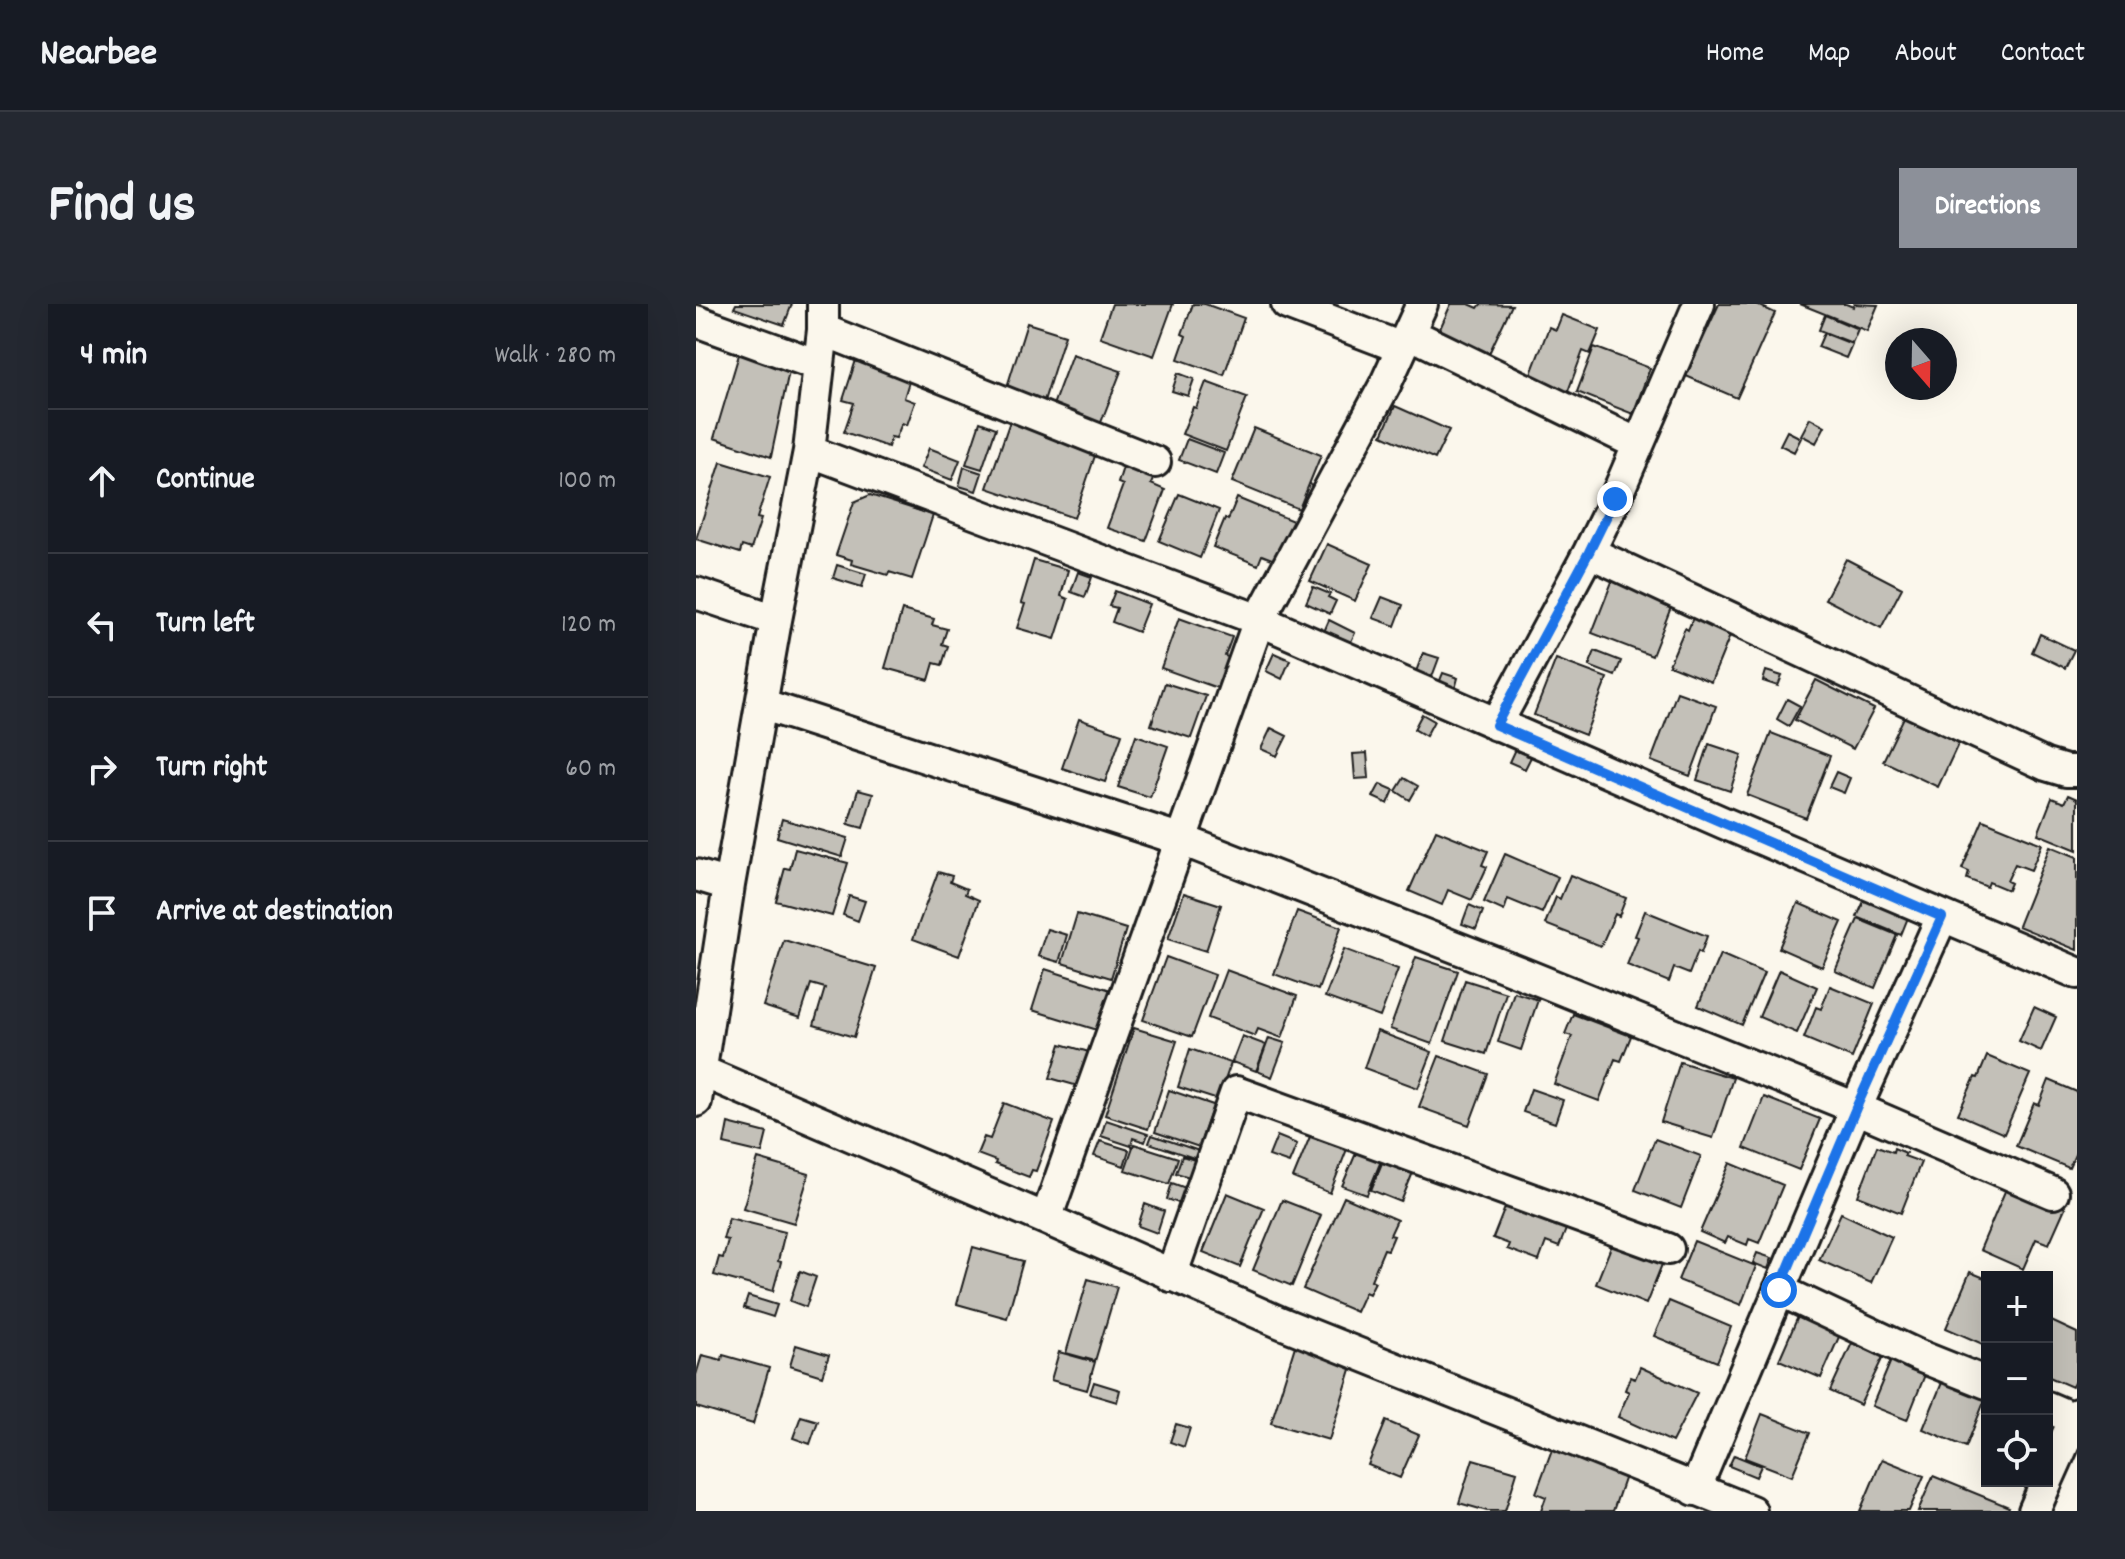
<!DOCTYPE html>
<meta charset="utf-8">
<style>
:root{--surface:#171b24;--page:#242831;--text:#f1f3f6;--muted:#9ea1a6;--line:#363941;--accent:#8c9099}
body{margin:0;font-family:Dekko,sans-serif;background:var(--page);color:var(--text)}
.controls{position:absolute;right:24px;bottom:24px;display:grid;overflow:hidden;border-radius:0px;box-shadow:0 8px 32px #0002}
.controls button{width:72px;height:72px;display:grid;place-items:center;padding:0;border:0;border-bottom:2px solid var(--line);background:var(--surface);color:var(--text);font:40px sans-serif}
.compass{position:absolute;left:1189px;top:24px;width:72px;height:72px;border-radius:50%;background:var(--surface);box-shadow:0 8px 32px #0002;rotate:160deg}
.stop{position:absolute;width:24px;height:24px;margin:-18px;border:6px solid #1a73e8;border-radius:50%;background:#fff}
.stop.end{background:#1a73e8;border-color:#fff;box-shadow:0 2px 8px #0008}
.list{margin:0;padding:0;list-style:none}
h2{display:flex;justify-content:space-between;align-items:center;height:104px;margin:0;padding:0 32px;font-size:34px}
h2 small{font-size:26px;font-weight:400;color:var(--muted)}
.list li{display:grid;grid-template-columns:52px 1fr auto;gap:24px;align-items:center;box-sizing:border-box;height:144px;padding:0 32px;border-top:2px solid var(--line)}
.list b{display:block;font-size:30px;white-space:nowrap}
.list em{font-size:26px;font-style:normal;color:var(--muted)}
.icon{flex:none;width:44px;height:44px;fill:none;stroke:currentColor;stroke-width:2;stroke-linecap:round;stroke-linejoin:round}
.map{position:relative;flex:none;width:1381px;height:1207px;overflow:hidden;border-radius:0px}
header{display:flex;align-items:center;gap:48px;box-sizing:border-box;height:112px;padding:0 40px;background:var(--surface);border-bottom:2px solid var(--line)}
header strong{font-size:38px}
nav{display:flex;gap:44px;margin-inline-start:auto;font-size:28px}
.intro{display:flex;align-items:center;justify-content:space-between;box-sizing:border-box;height:192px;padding:0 48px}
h1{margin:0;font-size:56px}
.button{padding:20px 36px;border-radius:0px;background:var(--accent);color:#fff;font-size:28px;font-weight:700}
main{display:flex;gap:48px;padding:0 48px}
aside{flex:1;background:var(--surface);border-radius:0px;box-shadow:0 8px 32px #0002}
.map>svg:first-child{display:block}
</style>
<header>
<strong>Nearbee</strong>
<nav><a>Home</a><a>Map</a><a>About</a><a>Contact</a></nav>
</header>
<div class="intro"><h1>Find us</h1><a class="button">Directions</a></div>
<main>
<aside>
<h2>4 min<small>Walk · 280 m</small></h2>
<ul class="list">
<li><svg class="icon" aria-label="ahead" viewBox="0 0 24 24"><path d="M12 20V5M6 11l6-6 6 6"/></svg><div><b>Continue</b></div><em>100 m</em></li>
<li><svg class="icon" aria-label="left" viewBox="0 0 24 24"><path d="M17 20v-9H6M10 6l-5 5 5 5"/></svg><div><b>Turn left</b></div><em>120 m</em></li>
<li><svg class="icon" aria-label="right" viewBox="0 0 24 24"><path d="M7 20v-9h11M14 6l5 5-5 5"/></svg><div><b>Turn right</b></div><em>60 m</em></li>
<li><svg class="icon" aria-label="arrive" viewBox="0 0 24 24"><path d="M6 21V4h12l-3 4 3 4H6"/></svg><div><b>Arrive at destination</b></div></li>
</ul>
</aside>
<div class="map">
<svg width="1381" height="1207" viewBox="0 0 1381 1207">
<rect width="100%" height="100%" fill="#fbf7ec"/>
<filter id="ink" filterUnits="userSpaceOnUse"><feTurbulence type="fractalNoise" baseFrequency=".0125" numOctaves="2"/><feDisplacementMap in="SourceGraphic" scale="16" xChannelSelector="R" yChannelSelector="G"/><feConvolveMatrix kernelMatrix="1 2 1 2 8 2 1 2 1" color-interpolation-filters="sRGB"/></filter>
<g filter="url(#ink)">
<path fill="#c3c0b8" stroke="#1c1c1c" stroke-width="2" d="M40,0H96L88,21L38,4Z
M416,0H477L458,52L404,33Z
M497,0H509L548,14L528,71L482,55L490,32L486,30Z
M755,0H773L782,4L785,0L816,1L789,58L739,36Z
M1023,0H1060L1079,9L1041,94L990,72Z
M1104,0H1150L1157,3L1158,0L1182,1L1171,27Z
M866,11L904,26L894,50L887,47L871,90L833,75L853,23L860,26Z
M1129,11L1162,25L1156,39L1123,26Z
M331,19L369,31L348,97L310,86Z
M1128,29L1156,40L1150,54L1122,43Z
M898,43L954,64L937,110L881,88Z
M44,47L93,67L75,153L18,134Z
M376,50L425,67L404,121L356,104Z
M161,53L215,71L208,94L219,98L211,121L206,119L200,134L195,133L192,143L148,128L158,99L147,96Z
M482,69L498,75L492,92L476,87Z
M510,78L551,93L530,147L486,130L497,103L500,104Z
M699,102L753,126L739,155L686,131Z
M315,114L402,143L378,214L291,184Z
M1114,114L1129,122L1120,139L1105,131Z
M284,118L300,124L286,165L270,160Z
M558,124L625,151L603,205L536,178Z
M1091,127L1105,134L1098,148L1084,141Z
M491,135L528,149L520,170L483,156Z
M233,144L264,156L256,176L225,164Z
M25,158L74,173L61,214L65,215L55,245L46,242L44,249L0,235Z
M428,160L459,171L455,180L469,186L450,237L411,224L427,181L422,179Z
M268,163L286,169L280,187L263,182Z
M483,190L523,206L504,254L463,237Z
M174,191L237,211L216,275L193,268L192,271L155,260L156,256L140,251L158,198Z
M541,194L597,217L581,257L566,251L562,261L517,243L529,214L532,216Z
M631,240L676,260L659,297L614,277Z
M1150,255L1206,284L1185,324L1129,295Z
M338,256L372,266L365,292L372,295L359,335L321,324L329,300L325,299Z
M141,261L170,270L166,283L137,274Z
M382,268L396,273L389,293L375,288Z
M919,270L979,293L956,352L896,329Z
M617,283L634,290L632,293L640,297L634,310L610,299Z
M419,287L453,300L442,328L416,318L421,304L413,302Z
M686,293L707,301L699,322L677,314Z
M206,306L238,315L236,321L251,325L246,340L252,342L246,361L238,359L233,376L189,364Z
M1000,306L1038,322L1015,378L973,361L989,324L992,326Z
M483,314L536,333L529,352L537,355L527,386L465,364Z
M633,316L659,329L653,342L627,330Z
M1344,330L1378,346L1369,364L1336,348Z
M899,347L925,357L919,372L893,362Z
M578,349L594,356L586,375L570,367Z
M727,349L743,354L734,378L718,373Z
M860,355L911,374L889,431L838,411Z
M1070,367L1086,372L1082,382L1067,377Z
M747,369L762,374L759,385L743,379Z
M1120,376L1178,405L1157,445L1099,416Z
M469,379L510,392L495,434L455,421Z
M981,388L1020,402L994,472L955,457Z
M1091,395L1104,402L1093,422L1081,415Z
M726,410L738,417L730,432L718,425Z
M1209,411L1264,436L1242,483L1187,457Z
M383,415L426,430L409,478L366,464Z
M575,424L591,432L581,452L565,445Z
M1075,429L1134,452L1110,514L1051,491Z
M440,431L472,442L454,493L422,483Z
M1013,440L1046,451L1034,487L1001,476Z
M819,445L835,453L829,465L813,458Z
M671,449L673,474L659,475L657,450Z
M1140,468L1154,474L1148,489L1133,483Z
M708,474L722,482L714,496L700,487Z
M684,480L698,486L692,500L677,493Z
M162,486L177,490L167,524L152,520Z
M1372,491L1381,495V546L1342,530L1356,494L1368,499Z
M86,515L152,534L146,553L81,533Z
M1287,516L1346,540L1335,566L1319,560L1311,577L1315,579L1312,586L1293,578L1291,583L1271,575L1273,568L1266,565Z
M740,526L792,547L786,561L791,563L776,596L752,586L746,601L713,587Z
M1354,542L1381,553V646L1322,622Z
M99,545L152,559L136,612L80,597L89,564L94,565Z
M809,550L862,573L846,609L812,595L808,607L788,598Z
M242,568L256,572L254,578L271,585L269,590L283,596L263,652L217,635Z
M874,571L930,594L923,612L919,610L905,642L849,620L860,593L864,595Z
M1172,588L1215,606L1205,631L1161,613Z
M488,589L525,601L510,647L472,635Z
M153,592L169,597L162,617L147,611Z
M1102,599L1146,618L1126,663L1083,644Z
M773,601L787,607L780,625L766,620Z
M601,607L645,623L622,686L578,670Z
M949,607L1011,632L1005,649L1002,647L993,670L978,664L973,678L931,661L942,633L939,632Z
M381,610L430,625L415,674L366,659Z
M1162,615L1201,631L1179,684L1139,667Z
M351,625L371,631L363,658L342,652Z
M88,636L180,664L158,733L118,721L129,684L115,680L104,714L67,702Z
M648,645L702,665L684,713L629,693Z
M1024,650L1068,669L1046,721L1002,702Z
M470,653L519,671L496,733L447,716Z
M720,653L762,667L736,740L694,725Z
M349,665L421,688L408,728L336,706Z
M530,666L601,692L586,734L562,725L559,732L512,714Z
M1083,666L1121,683L1101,729L1063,713Z
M769,676L810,689L790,750L749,737Z
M1134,682L1178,700L1156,754L1108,734L1120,703L1125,705Z
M818,688L842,696L825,746L802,738Z
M1338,703L1360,713L1345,747L1323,737Z
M877,710L935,732L925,757L919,755L903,797L858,780L876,732L869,730Z
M438,724L481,737L452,825L409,811Z
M681,727L736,748L722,784L668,764Z
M546,732L570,741L560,767L536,758Z
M573,734L589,739L576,773L561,767Z
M365,740L393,748L382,782L354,774Z
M494,745L535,759L522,796L482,783Z
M743,752L792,770L773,821L723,803Z
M1291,752L1334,770L1308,830L1262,810L1279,773L1282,774Z
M984,758L1037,774L1017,834L965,818Z
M1353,776L1381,788V846L1373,864L1320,842L1338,799L1343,801Z
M835,785L867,796L859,819L827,808Z
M473,786L517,801L503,843L459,828Z
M1068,793L1124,815L1103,866L1048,844Z
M308,799L358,818L340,867L336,866L333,873L299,860L300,857L281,850L288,833L294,835Z
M410,816L452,830L449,838L437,834L435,842L405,832Z
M32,819L71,829L66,849L28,840Z
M615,830L651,845L634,889L597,874Z
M456,831L506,848L504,856L453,839Z
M581,832L601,840L593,859L573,852Z
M959,835L1005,852L985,904L939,886Z
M404,837L433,846L428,862L398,852Z
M438,840L482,854L473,880L429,866Z
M663,842L687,852L671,891L646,882Z
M1181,842L1197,848L1198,844L1210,849L1208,852L1225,858L1205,909L1162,892Z
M690,849L720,861L705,898L675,886Z
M486,852L502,857L497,874L480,869Z
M62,855L113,870L98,919L47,904Z
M1034,859L1087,881L1063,939L1053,935L1051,941L1032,933L1029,939L1004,928Z
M476,879L490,884L485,900L471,895Z
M1312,880L1369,904L1353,940L1340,935L1327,965L1284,946Z
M531,889L568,904L544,963L507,948Z
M648,893L701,916L694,931L698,932L692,946L688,945L675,976L679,978L673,990L669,988L660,1008L607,985Z
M586,896L625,911L596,982L557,966Z
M812,896L874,915L863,943L850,938L843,957L811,945L813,940L797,934Z
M449,900L468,907L461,929L442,922Z
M1145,909L1196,933L1175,979L1123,956Z
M33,914L89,928L82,957L85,958L77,987L18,971L23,953L27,954L32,936L27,935Z
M919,933L969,953L950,1000L900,980Z
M998,937L1060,962L1045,1001L982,976Z
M277,943L327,957L311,1014L261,1000Z
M1061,949L1076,954L1072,965L1057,959Z
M104,967L120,973L110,1003L94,997Z
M1274,968L1291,975V1042L1250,1024Z
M392,975L421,983L399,1057L370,1049Z
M52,992L81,1001L77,1013L48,1004Z
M973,997L1035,1023L1021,1058L958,1032Z
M1104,1008L1146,1026L1125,1074L1083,1056Z
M1351,1015L1381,1029V1072L1376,1083L1351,1072Z
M1156,1039L1187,1053L1164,1101L1134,1087Z
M100,1041L133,1051L126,1072L94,1062Z
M599,1042L657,1059L633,1136L575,1119Z
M363,1048L399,1058L391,1086L355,1076Z
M6,1051L26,1056L27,1051L73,1064L57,1120L0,1103V1071Z
M1196,1054L1230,1068L1211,1116L1176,1102Z
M944,1063L1001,1089L976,1138L922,1113L933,1088L929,1086L934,1073L939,1075Z
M1247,1076L1290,1093L1270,1143L1227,1125Z
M398,1078L424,1086L421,1098L394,1090Z
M1066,1110L1114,1129L1096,1172L1049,1154Z
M105,1112L122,1117L114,1140L97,1134Z
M690,1117L723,1131L704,1174L672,1161Z
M480,1120L494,1124L488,1143L474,1138Z
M858,1140L931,1166L917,1207H845L850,1193L840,1189Z
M1038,1151L1065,1162L1060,1173L1033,1162Z
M777,1155L821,1168L809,1207H791L763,1199Z
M1186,1155L1228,1172L1213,1207H1164Z
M1237,1172L1313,1203L1311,1207H1222Z"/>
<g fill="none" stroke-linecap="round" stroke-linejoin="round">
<g stroke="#1c1c1c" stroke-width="36">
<path id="minor" d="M591,0L706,44
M0,17L122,61
M127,26L459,158
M713,29L942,140
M113,147L563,316L1028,519L1381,669
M893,248L1350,461L1370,467H1381
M0,289L80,316
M65,400L486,536L823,668L1160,804L1357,889
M800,421L893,248L919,195L1003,0
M0,571L33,581
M5,767L350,915L583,1018L1055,1207
M0,797L33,581L80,316L113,147L127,26V0
M350,915L563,316L689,81L726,0
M475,972L540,788L972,945
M1083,986L1221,1051L1291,1079
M1351,1103L1379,1115
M1351,1177L1381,1110
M999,1186L1160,804L1246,613
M1338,1207L1351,1177"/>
</g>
<use href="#minor" stroke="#fbf7ec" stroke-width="30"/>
</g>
</g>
<g fill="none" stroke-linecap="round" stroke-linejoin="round" filter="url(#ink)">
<path stroke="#1a73e8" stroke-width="10" d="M919,195L893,248L800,421L1246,613L1160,804L1083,986"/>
</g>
</svg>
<div class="controls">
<button>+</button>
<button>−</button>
<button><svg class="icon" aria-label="locate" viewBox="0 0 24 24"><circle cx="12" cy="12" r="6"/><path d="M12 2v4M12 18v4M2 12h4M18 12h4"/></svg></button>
</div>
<svg class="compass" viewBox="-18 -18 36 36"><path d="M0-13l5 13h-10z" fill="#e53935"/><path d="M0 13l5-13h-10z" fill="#9ea1a6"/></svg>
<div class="stop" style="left:1083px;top:986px"></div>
<div class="stop end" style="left:919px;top:195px"></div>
</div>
</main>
